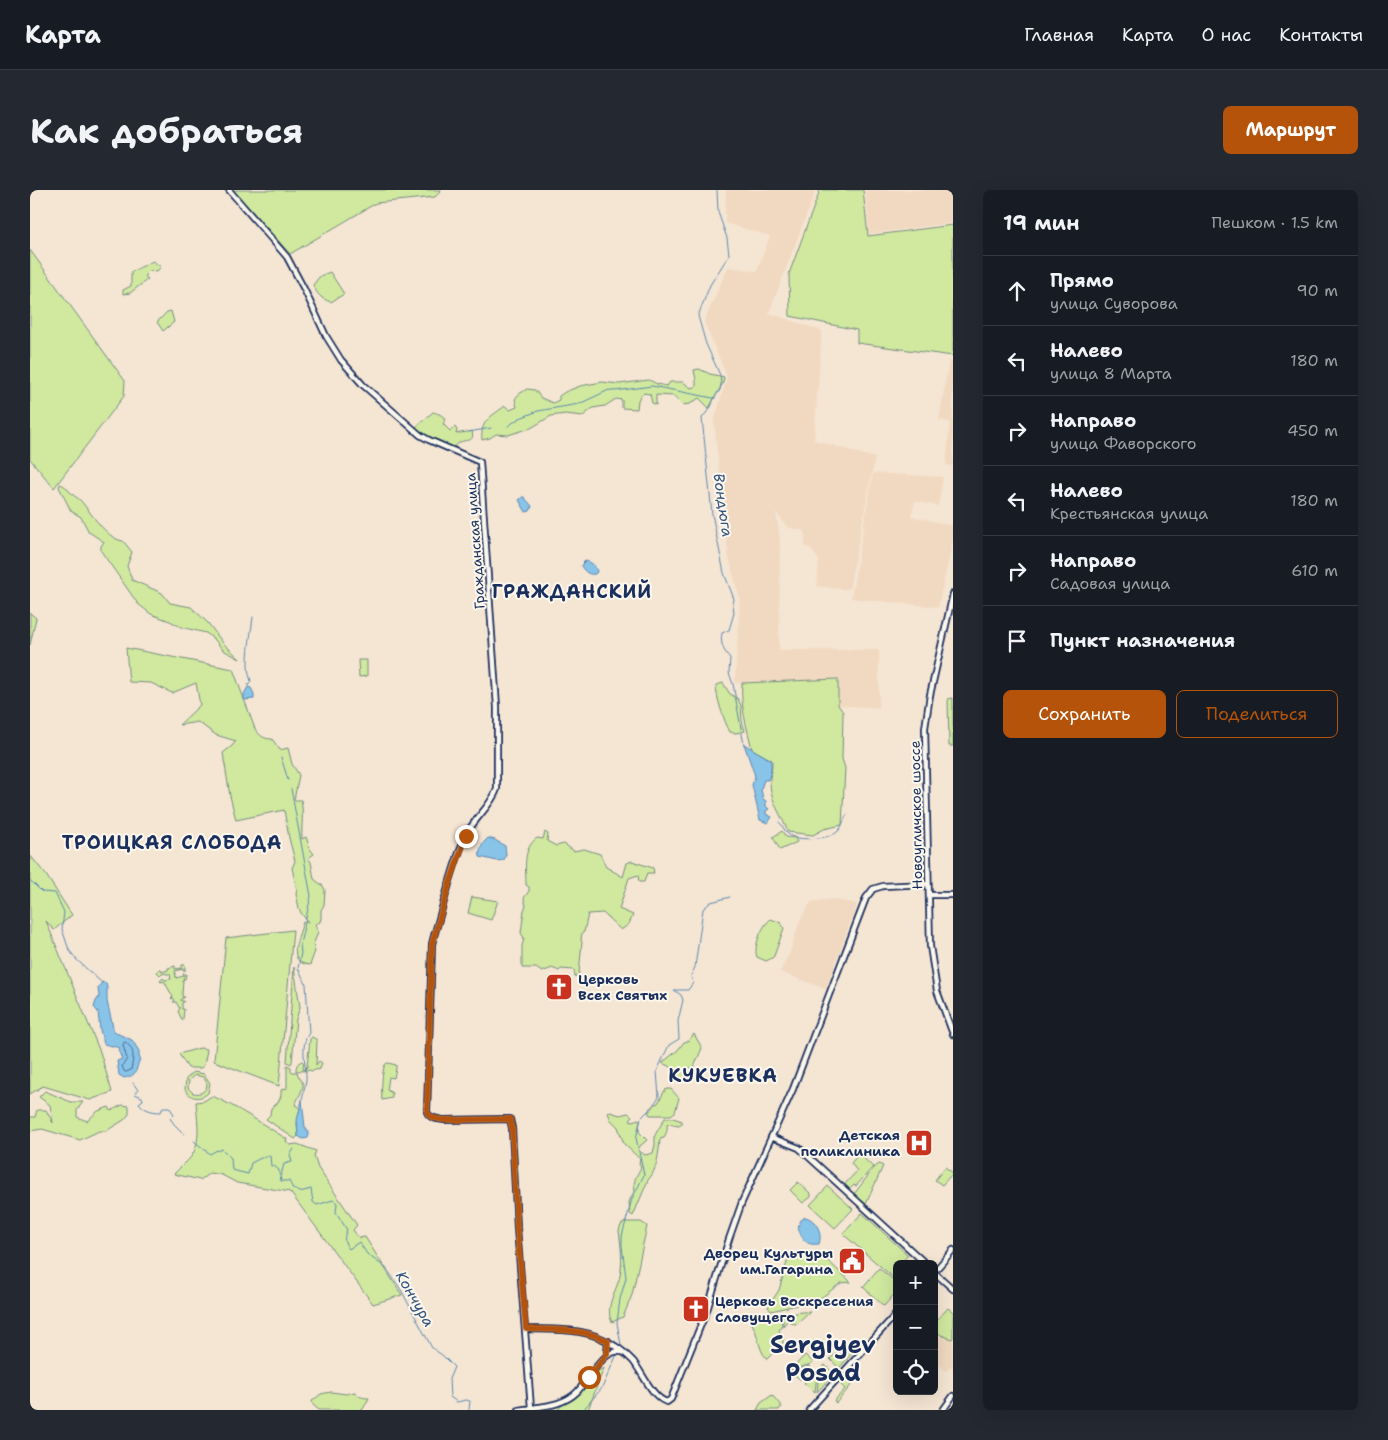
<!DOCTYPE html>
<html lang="ru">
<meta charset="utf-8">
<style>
:root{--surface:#171b24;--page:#242831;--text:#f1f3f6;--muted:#9ea1a6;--line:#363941;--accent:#b45309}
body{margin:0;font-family:"Shantell Sans",sans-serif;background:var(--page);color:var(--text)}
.controls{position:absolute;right:15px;bottom:15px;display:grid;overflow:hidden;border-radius:8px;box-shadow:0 5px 20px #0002}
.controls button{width:45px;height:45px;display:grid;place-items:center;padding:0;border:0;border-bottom:1px solid var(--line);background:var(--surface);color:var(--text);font:25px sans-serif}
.stop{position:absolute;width:15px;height:15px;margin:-11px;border:4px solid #b45309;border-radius:50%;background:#fff}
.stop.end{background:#b45309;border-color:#fff;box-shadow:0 1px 5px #0008}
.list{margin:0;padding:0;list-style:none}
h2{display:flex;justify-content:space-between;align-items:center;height:65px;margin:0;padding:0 20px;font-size:21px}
h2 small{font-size:16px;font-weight:400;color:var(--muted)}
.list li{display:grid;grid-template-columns:32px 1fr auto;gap:15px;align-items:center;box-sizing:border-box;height:70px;padding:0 20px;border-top:1px solid var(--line)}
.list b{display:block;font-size:19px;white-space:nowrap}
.list p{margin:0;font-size:16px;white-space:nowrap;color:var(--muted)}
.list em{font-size:16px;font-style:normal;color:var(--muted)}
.actions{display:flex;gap:10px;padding:15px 20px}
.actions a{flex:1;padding:11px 0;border:1px solid var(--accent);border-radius:8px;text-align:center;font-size:18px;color:var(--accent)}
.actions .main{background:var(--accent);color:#fff}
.icon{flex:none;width:28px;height:28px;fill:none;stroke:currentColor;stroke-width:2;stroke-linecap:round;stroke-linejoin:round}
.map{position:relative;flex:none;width:923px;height:1220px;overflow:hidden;border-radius:8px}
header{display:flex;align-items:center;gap:30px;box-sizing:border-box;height:70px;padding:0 25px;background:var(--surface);border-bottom:1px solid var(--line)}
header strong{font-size:24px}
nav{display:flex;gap:28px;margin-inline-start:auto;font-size:18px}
.intro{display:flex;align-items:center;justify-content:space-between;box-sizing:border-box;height:120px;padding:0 30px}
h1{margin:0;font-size:35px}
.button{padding:12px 22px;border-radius:8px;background:var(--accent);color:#fff;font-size:18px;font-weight:700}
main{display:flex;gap:30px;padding:0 30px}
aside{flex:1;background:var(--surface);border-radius:8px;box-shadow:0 5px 20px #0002}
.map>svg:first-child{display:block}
</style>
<header>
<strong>Карта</strong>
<nav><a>Главная</a><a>Карта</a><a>О нас</a><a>Контакты</a></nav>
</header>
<div class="intro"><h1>Как добраться</h1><a class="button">Маршрут</a></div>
<main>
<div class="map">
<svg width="923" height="1220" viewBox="0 0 923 1220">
<rect width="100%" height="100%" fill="#f5e5d3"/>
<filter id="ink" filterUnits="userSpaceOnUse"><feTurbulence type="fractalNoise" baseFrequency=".02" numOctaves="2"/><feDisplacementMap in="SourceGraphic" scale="10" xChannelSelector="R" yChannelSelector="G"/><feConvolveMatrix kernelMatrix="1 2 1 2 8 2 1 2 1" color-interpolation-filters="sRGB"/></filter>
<g filter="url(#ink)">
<path fill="#f1d9c1" d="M696,0H786L739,123L792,141L784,250L845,268L819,399H811L787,396L789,371L780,358L775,357V341L757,337L746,322L750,350L749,460H849V518L808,515L807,489L705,493L710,410L698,364L684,232L697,187L674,132L698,77L727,81L740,46L695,33Z
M835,0H923V33L839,44Z
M919,171L923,172V276L916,275L920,232L909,230Z
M843,283L913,287L908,316L885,311L881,326L923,336V350L908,417L821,408Z
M802,709L827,714L796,799L750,782L760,762L770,730L781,712Z
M919,1137L923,1140V1178L921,1176L916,1181L904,1171V1152Z"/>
<path fill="#d0e99f" stroke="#768c7e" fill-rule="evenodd" d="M199,0H412L405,7L346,13L260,64L238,39L235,41Z
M790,0H833L838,46L923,35V166L827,153V140L760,126L759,84Z
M0,60L95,191L94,206L24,298L0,269Z
M123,71L131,77L126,82L119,81L115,85L116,88L118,89L100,103L93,104V100L101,96V82Z
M300,82L314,104L301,112C291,109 287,104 283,95L290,86Z
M141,121L144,132L133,141L127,132L137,122Z
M669,179L680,184L694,187L693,193L679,218L669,208L660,214L652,215L644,206L626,205V215L622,213L620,204L613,203L608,210L607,219L592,218V210L586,209L575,216L563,218L553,226L535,224L521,226L501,238L478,245L466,244L460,248L452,250C450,230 461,227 475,216L480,220L487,217L485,209L489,204L497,199L505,200L511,208L523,213L529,210V206L535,202L550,196L572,192L589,194L619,190L627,194L637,196L640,192H653L661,198L666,196V190L664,180Z
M403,222C409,224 418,226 413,234L420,241L425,237L427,240L426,244C432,242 436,243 442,241C445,253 437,249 430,252C428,253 426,256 424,257C412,256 393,247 386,237Z
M30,294C35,296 36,297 39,301C42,305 47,307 51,311C61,323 77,349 93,351L102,362L97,376L102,390L132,403L140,413L161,417L178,433L193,453L210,469L193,460L185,450L176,443L151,437L140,431L121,424L108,414L71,361V356L74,352L59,342L51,327L41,321L29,297Z
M0,423L6,428L0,455Z
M96,458L203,479L225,539C230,546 234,549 242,549L250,560L258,558L262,574L269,585L264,610H271C274,624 271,635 272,649L276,647L280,659L284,664L278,668L281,672L284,689L293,696L295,700L294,715L291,720V728L290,732L285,734L288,742L283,755L285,761L280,775C255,773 269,747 273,732H278L271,723L269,718L266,704L267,700L262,678L265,671L259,648L254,620L206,630L200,606L193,563L202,556L206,551L186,545L168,532L149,535L170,515L166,493L142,503L121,493L99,492Z
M328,470H337V486L329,487Z
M808,489V515L813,522L812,569L815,578L812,635L794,639L783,645L758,642C752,626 741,612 740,594C739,586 743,578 742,570L722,559C717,538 710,515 712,493Z
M693,493L700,504L708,509L711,516L712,531L715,541L706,543L700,542C694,531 686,507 686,495Z
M923,508V556H919L918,509Z
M752,641L756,647L765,648L767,652L750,660L743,647Z
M515,642L518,644L517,651L526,656L534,654L544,661L554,659L570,664L576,677L593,687L597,673L602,671L623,678L624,683H617L614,692H609L608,685L599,688L589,719L603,725L599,734L591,740L573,723L558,724L554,742L552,743L551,750L552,752L549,783L545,787L544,780L531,779L529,781L522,778L512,782L506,778H492V756L494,748L491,743L494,720L496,716L494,708L499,701V697L496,695C496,678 492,659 507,648L513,649Z
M0,665L16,685L42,725L24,740L16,731L70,862L82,902L60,910L13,896L0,904Z
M442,707L468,711L461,730L438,723Z
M741,729L751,733L754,738L744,766L742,768L736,771L727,767C723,757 732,735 741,729Z
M263,740L249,896L184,871L196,748Z
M152,775H155V781H153V779L145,781L146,788L154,786L153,784H156L155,789H153L152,807H155L151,809V811H154V812L152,813V819H154L153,829L152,830L148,821L150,819L146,812H143L145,810L143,808L141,809L143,807L134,791L131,792L130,791L133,788L135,790L141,789L140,784H136L135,783L130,785L127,782L129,779H131L132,782L138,780V778L145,776V779L152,778Z
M264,777L270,817L266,829L262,872L261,874L257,872Z
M664,844L672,858L664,877L656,879L655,889L651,892L646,891L645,879L632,873L648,860L654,852L658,851Z
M282,847L287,850L286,875L289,871L292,873L290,879L281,881L280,880C275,882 271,880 266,881C266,876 267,873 272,871L274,873L273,879L274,880L277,877L280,849Z
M170,858L176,859L177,860L174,875L171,878H158L149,864Z
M358,873L366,875V878L364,888L359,887L357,900L362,903V908L352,910C351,904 352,879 355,875C355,874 357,873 358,873Z
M257,875L261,877V882H267C268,887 272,890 273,894C274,898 267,910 265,915L270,918L267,934L268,946L265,949L236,929L240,925L241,918C248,914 252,908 251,900L257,898Z
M164,882L174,884L180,893L178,903C170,910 160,909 155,899L156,889ZM165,885L173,887L177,893C177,901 171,905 163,903L158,898L159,890Z
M638,899H641L649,908L645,922L641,925H620L618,922L622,919L625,914L628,913L635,900Z
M15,901L41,912H53L47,920V927L57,931L68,921L79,917L81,921L92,915L99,916V924L94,930L76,941H69L50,950L12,939L0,941V927H5L7,920H16L23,933L20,915L9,907Z
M182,906C208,917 232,934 257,949L256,952L260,955L267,954L286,961L284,966L288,978L327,1035L323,1040L329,1048L335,1047L372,1105L343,1114L260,1002L207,993L192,985L180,983L170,990L144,984C149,978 156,973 161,967C172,951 167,930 166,912L174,911Z
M580,922L590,925L598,923L602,926L600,930L603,931L608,929L610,930L609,942L617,950L610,956L608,960L615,965L623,963L625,955V945L635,928H643L652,931V934L649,936L638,934L637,935C638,940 636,943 634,948L630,949C629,962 627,981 618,990L603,1026L600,1024L599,1012L605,999C602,991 608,984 611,977L609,973L610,969L594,954L588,937L581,930L578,923Z
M829,964L843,977L826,996L824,995L820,999L815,994L827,981L821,973Z
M849,974L853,976L836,1014L824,1004L844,978Z
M915,977L923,983L912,995L905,990Z
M768,992L781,1004V1007L773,1013L760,1000Z
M798,996L823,1019L805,1038L780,1015Z
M832,1023L878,1065L870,1074H867V1087L865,1089L813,1044Z
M595,1032H611L617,1036L602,1105L593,1127L582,1132C574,1117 587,1100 590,1086C593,1072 591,1055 589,1041L591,1035Z
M787,1061L821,1092L811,1093L788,1110L741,1121L738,1117L749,1100L760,1062L781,1068Z
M849,1078L867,1093V1101L854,1116L833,1097Z
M918,1118L923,1122V1148L922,1149L911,1145L904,1139V1133Z
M720,1122L735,1128L750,1126L752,1134L749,1141L753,1146V1153L737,1169C726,1157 730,1142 718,1128Z
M771,1122H780L767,1134H764L758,1130L753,1136V1126Z
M826,1156L827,1158L809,1178L800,1169L806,1163L821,1162Z
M775,1165L783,1172L781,1174L761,1180Z
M795,1175L804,1184L787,1202L789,1182Z
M779,1176L781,1179L771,1190L761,1182Z
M574,1178L558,1220H528C532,1213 538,1212 544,1208C556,1199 559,1184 574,1178Z
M784,1181L787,1184L785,1202L774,1193Z
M829,1186L806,1213L804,1211L815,1199L811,1195L815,1191Z
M301,1202L316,1204L325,1202C328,1207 333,1208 339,1208L333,1219L331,1220H289L283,1215L282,1211L291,1204Z
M742,1205L752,1217L749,1219V1220H727L731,1213Z"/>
<path fill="#88c3e8" stroke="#5c88b1" d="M492,307H494L502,316L500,321L496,322L489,310Z
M555,371C562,372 566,376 567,382L565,384C558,385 555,382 551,376L552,374Z
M218,497L221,498L224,504V509L214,510V504Z
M714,554L741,570V581L738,590H734L731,599L733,609L736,611V616L739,619L736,621V624L742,627L738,633L730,630L722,595L725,586Z
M458,648L465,650L475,656L476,664L474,670L467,671L450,667C448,661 453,652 458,648Z
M72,792L76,793L77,798V811L84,842L102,850L109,861V866L110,869C105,880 109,885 94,888L89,885L87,871L92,869L88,860L90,858L74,854L70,840L68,822L64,817L66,811L69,807L68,798Z
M272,910L275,937L279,943L278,948L273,949L268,946L267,930Z
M775,1027C786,1029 793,1043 789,1054C775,1056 772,1049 768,1037L771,1030Z"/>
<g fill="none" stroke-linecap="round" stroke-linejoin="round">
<path stroke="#476a95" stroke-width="1" d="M95,852C106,859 103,869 101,880L96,882L94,881L92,876L97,869L93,855Z"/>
<path stroke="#5c88b1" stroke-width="1" d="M687,0L688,22L697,48L699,65L680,95L668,126L676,154L690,185L691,194L690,200L684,208L681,217L672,228L682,324L694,383L704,409L703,414L704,423L699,440L692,443C690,452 693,461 700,468L699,483L703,494L714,555
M478,236L490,228L508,221L549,214L579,200L585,201L622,196L683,208
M439,242L461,238
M218,496L219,494L221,491C214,475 221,445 223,427
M251,567L258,590
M261,599L281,706L270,754L271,763L268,778L276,794L279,843C269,857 277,875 276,890C275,897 273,903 272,910
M749,632C753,635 754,641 758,644C766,652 799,649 807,642C812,639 813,630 817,625
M0,690L12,702L25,703L34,722L32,739L39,760L47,770L72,793
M103,893L108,900L105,904L112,907L113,910L109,913C114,920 123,922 131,922L133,917H139L144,924L140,928L144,934L155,945
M164,951L180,964L187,960L188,961L192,959L201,968L202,980L218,984L221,973L231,968L240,966L241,976H244L249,980V984L250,986L251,991H259L263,999L270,1002L281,999L283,1012L287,1015L303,1010L307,1013L306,1022L317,1040C313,1048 314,1052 319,1059L329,1052L337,1064L356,1078L370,1098L402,1158L412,1165L424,1177L419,1189L420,1207L427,1212L436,1210L440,1211L439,1220
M251,985L254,974L262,972L260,965L264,959
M591,1155L587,1133L590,1109L596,1088L592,1056V1046L602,1009L614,985L606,948L611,928L621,918L629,907L627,881L639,855L649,849L648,831L653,810L651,805L644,800H658L663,793L661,786L665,777L673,719L681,712L700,707
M553,1220L572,1198L587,1164"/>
<g stroke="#1b2f5e" stroke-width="8">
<path id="secondary" d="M199,0L257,67L274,99L296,146L311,170L333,195L390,245L399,250L450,272L467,517V599C461,617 443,629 435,647C422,678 414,713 404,746L402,754L397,922C400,929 408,929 414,930L480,929L482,938L487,1038L501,1218
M923,404L900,505L895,538L900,756L907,801L923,844
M899,705H923
M741,947L769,958L896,1074
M904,1082L923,1060
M904,1082L923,1099
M496,1139C526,1140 559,1137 585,1156C592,1160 598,1166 603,1171C612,1182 623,1209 637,1212L641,1209L678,1117L699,1049L712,1012L763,899L836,708L843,699L853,696L898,694
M577,1164L578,1151
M489,1220C509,1216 532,1217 547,1202C558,1191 574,1157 591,1162
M779,1220L867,1123
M913,1220L923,1206"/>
</g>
<use href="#secondary" stroke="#fbf7ec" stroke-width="4.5"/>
</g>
</g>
<g fill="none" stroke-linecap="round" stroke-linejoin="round" filter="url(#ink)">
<path stroke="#b45309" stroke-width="6" d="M436,646L420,692L402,754L397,922C400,929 408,929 414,930L480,929L482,938L487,1038L496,1139C524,1140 552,1138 578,1151L577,1164L559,1187"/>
</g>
<defs>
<g id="church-square" transform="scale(1.4375)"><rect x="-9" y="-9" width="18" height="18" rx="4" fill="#c8321e" stroke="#fbf7ec"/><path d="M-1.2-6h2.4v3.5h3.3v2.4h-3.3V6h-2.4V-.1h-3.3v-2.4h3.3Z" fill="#fff"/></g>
<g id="hospital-square" transform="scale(1.4375)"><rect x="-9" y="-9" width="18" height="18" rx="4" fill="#c8321e" stroke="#fbf7ec"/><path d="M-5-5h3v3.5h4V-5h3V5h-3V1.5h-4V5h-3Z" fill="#fff"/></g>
<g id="civic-square" transform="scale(1.4375)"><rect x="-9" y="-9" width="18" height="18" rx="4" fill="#c8321e" stroke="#fbf7ec"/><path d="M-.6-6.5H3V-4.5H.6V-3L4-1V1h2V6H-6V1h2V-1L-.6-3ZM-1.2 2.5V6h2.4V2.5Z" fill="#fff"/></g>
</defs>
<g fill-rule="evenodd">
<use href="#church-square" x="529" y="797"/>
<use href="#hospital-square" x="889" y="953"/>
<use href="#civic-square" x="822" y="1071"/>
<use href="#church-square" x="666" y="1119"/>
</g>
<g text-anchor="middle" stroke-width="4" stroke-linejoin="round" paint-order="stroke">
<g font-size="14" fill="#1b2f5e" stroke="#fbf7ec">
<text transform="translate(445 351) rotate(-94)" y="5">Гражданская улица</text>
<text transform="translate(886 625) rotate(-91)" y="5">Новоугличское шоссе</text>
</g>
<g font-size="14" font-weight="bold" fill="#1b2f5e" stroke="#fbf7ec" text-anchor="start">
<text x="548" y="794">Церковь<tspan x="548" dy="16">Всех Святых</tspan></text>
<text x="870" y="950" text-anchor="end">Детская<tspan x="870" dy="16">поликлиника</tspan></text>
<text x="803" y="1068" text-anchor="end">Дворец Культуры<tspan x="803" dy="16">им.Гагарина</tspan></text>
<text x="685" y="1116">Церковь Воскресения<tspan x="685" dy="16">Словущего</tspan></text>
</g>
<g font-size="15" font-style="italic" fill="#365480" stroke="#fbf7ec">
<text transform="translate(693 315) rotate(82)" y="5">Вондюга</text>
<text transform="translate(385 1109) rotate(60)" y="5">Кончура</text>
</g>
<g font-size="19" font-weight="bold" letter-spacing="1" fill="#1b2f5e" stroke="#fbf7ec">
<text x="542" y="408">ГРАЖДАНСКИЙ</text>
<text x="142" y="659">ТРОИЦКАЯ СЛОБОДА</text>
<text x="693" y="892">КУКУЕВКА</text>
</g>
<g font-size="24" font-weight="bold" fill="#1b2f5e" stroke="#fbf7ec">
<text x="793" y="1163">Sergiyev<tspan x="793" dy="28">Posad</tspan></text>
</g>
</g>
</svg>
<div class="controls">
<button>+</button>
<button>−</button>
<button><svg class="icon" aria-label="locate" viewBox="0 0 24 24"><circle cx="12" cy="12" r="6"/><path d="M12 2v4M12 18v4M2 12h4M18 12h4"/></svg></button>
</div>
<div class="stop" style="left:559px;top:1187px"></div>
<div class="stop end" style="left:436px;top:646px"></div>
</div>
<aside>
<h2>19 мин<small>Пешком · 1.5 km</small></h2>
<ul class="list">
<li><svg class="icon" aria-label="ahead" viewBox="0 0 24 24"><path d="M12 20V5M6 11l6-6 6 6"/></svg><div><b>Прямо</b><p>улица Суворова</p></div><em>90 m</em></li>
<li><svg class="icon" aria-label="left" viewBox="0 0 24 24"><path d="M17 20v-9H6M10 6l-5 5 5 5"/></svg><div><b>Налево</b><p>улица 8 Марта</p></div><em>180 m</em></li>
<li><svg class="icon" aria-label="right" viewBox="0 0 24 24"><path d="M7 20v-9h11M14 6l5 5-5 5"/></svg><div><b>Направо</b><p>улица Фаворского</p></div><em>450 m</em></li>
<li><svg class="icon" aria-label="left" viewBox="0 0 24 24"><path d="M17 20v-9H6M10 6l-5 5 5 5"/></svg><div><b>Налево</b><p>Крестьянская улица</p></div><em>180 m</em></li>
<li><svg class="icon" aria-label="right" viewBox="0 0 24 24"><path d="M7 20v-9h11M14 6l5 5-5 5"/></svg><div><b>Направо</b><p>Садовая улица</p></div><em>610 m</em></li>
<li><svg class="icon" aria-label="arrive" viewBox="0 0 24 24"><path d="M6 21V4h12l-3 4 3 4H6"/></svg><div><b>Пункт назначения</b></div></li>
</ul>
<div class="actions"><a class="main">Сохранить</a><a>Поделиться</a></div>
</aside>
</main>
